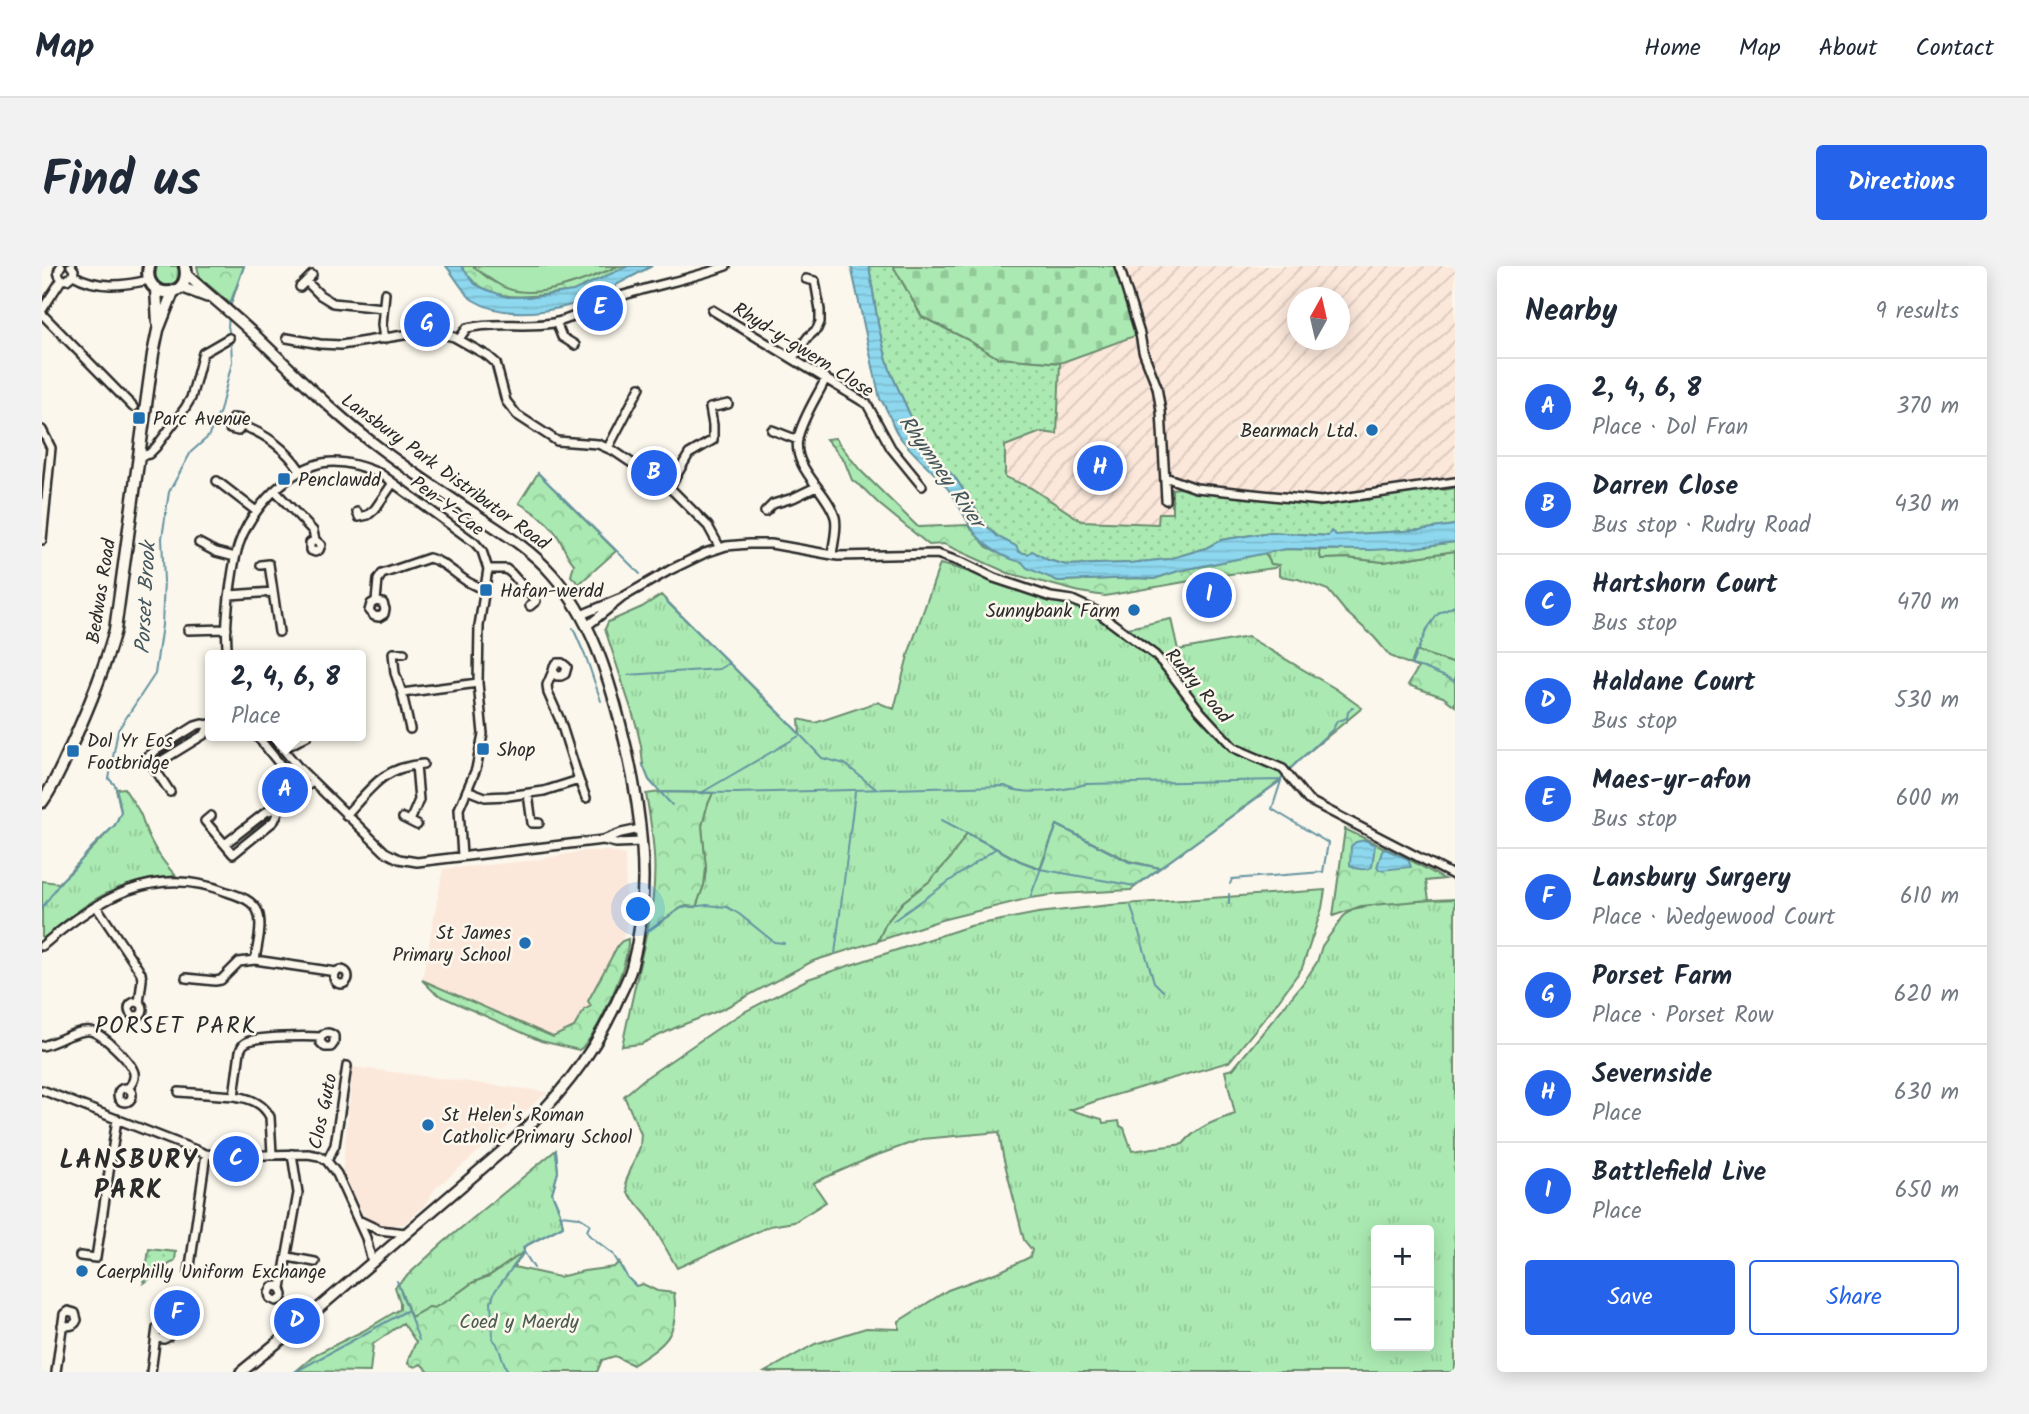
<!DOCTYPE html>
<meta charset="utf-8">
<style>
:root{--surface:#fff;--page:#f2f2f3;--text:#1f2937;--muted:#747a83;--line:#e0e1e3;--accent:#2563eb}
body{margin:0;font-family:Kalam,sans-serif;background:var(--page);color:var(--text)}
.controls{position:absolute;right:21px;bottom:21px;display:grid;overflow:hidden;border-radius:7px;box-shadow:0 4px 18px #0003}
.controls button{width:63px;height:63px;display:grid;place-items:center;padding:0;border:0;border-bottom:2px solid var(--line);background:var(--surface);color:var(--text);font:35px sans-serif}
.compass{position:absolute;left:1245px;top:21px;width:63px;height:63px;border-radius:50%;background:var(--surface);box-shadow:0 4px 18px #0003;rotate:8deg}
.you{position:absolute;left:597px;top:644px;width:24px;height:24px;margin:-18px;border:5px solid #fff;border-radius:50%;background:#1a73e8;box-shadow:0 0 0 10px #1a73e833}
.badge{display:grid;place-items:center;width:46px;height:46px;border-radius:50%;background:var(--accent);color:#fff;font-size:23px;font-weight:700}
.pin{position:absolute;translate:-50% -50%;border:4px solid #fff;box-shadow:0 2px 7px #0006}
.popup{position:absolute;left:163px;top:384px;width:161px;height:91px;box-sizing:border-box;display:grid;place-content:center;border-radius:7px;background:var(--surface);filter:drop-shadow(0 2px 5px #0005);font-size:23px;white-space:nowrap;color:var(--muted)}
.popup b{font-size:26px;color:var(--text)}
.popup::after{content:'';position:absolute;left:50%;top:100%;margin-left:-14px;border:14px solid transparent;border-top-color:var(--surface)}
.list{margin:0;padding:0;list-style:none}
h2{display:flex;justify-content:space-between;align-items:center;height:91px;margin:0;padding:0 28px;font-size:30px}
h2 small{font-size:23px;font-weight:400;color:var(--muted)}
.list li{display:grid;grid-template-columns:46px 1fr auto;gap:21px;align-items:center;box-sizing:border-box;height:98px;padding:0 28px;border-top:2px solid var(--line)}
.list b{display:block;font-size:26px;white-space:nowrap}
.list p{margin:0;font-size:23px;white-space:nowrap;color:var(--muted)}
.list em{font-size:23px;font-style:normal;color:var(--muted)}
.actions{display:flex;gap:14px;padding:21px 28px}
.actions a{flex:1;padding:16px 0;border:2px solid var(--accent);border-radius:7px;text-align:center;font-size:24px;color:var(--accent)}
.actions .main{background:var(--accent);color:#fff}
.map{position:relative;flex:none;width:1413px;height:1106px;overflow:hidden;border-radius:7px}
header{display:flex;align-items:center;gap:42px;box-sizing:border-box;height:98px;padding:0 35px;background:var(--surface);border-bottom:2px solid var(--line)}
header strong{font-size:33px}
nav{display:flex;gap:38px;margin-inline-start:auto;font-size:24px}
.intro{display:flex;align-items:center;justify-content:space-between;box-sizing:border-box;height:168px;padding:0 42px}
h1{margin:0;font-size:49px}
.button{padding:18px 32px;border-radius:7px;background:var(--accent);color:#fff;font-size:24px;font-weight:700}
main{display:flex;gap:42px;padding:0 42px}
aside{flex:1;background:var(--surface);border-radius:7px;box-shadow:0 4px 18px #0003}
.map>svg:first-child{display:block}
</style>
<header>
<strong>Map</strong>
<nav><a>Home</a><a>Map</a><a>About</a><a>Contact</a></nav>
</header>
<div class="intro"><h1>Find us</h1><a class="button">Directions</a></div>
<main>
<div class="map">
<svg width="1413" height="1106" viewBox="0 0 1413 1106">
<defs>
<pattern id="industrial-furrows" width="10" height="10" patternUnits="userSpaceOnUse" patternTransform="scale(1.75)"><rect width="10" height="10" fill="#fce8db"/><path d="M-1 1l2-2M0 10L10 0M9 11l2-2" fill="none" stroke="#d8c7bc"/></pattern>
<pattern id="grass-tufts" width="24" height="20" patternUnits="userSpaceOnUse" patternTransform="scale(1.75)"><rect width="24" height="20" fill="#aaeab2"/><path d="M3 7l-1-3M5 7V3M7 7l1-3M15 17l-1-3M17 17v-4M19 17l1-3" fill="none" stroke="#92c999"/></pattern>
<pattern id="forest-crowns" width="20" height="18" patternUnits="userSpaceOnUse" patternTransform="scale(1.75)"><rect width="20" height="18" fill="#aaeab2"/><path d="M2 6a3 3 0 1 1 6 0M12 15a3 3 0 1 1 6 0" fill="none" stroke="#92c999"/></pattern>
<pattern id="cemetery-stones" width="16" height="16" patternUnits="userSpaceOnUse" patternTransform="scale(1.75)"><rect width="16" height="16" fill="#aaeab2"/><path d="M2 7V4a2 2 0 0 1 4 0v3zM10 15v-3a2 2 0 0 1 4 0v3z" fill="#92c999"/></pattern>
<pattern id="park-dots" width="8" height="8" patternUnits="userSpaceOnUse" patternTransform="scale(1.75)"><rect width="8" height="8" fill="#aaeab2"/><path d="M2 2h.1M6 6h.1" fill="none" stroke="#92c999" stroke-width="1.8" stroke-linecap="round"/></pattern>
<pattern id="water-rules" width="6" height="5" patternUnits="userSpaceOnUse" patternTransform="scale(1.75)"><rect width="6" height="5" fill="#8ed8ef"/><path d="M0 2.5h6" fill="none" stroke="#7bbacd"/></pattern>
</defs>
<rect width="100%" height="100%" fill="#fbf7ec"/>
<filter id="ink" filterUnits="userSpaceOnUse"><feTurbulence type="fractalNoise" baseFrequency=".0143" numOctaves="2"/><feDisplacementMap in="SourceGraphic" scale="14" xChannelSelector="R" yChannelSelector="G"/><feConvolveMatrix kernelMatrix="1 2 1 2 8 2 1 2 1" color-interpolation-filters="sRGB"/></filter>
<g filter="url(#ink)">
<path fill="#fce8db" d="M543,585H568L583,589L585,657L580,675L565,701L550,740L542,744L532,761L511,771L380,714L401,603L486,595Z
M311,801L506,826L394,922L381,941L363,957L352,960H341L331,956L322,949L300,909Z"/>
<path fill="url(#industrial-furrows)" fill-rule="evenodd" d="M1082,0H1413V222L1275,237L1130,224V248L1116,258L1040,255L989,222L963,211V180L999,166L1015,168L1018,97L1102,67ZM1255,32H1297V74H1255Z"/>
<path fill="url(#grass-tufts)" stroke="#6a8a6e" stroke-width="2" fill-rule="evenodd" d="M115,0H135L138,7L136,14L127,20L116,17L113,10Z
M1244,283L1277,284L1279,293L1305,292L1341,296L1413,285V398L1374,385L1369,399L1348,390L1332,371L1303,345L1286,324L1256,313L1237,310V300L1229,298L1223,287Z
M898,298L914,302L1046,345L1062,354L1107,388L1178,473L1199,490L1235,503L1242,509L1239,514L1118,602L1087,596L1015,559L998,603L978,595L925,567L908,593L888,615L861,636L844,657L836,675L771,695L681,743L635,761L599,778L580,780L605,665L639,642L645,640L654,641L662,619L664,602L660,560L665,540L670,528L618,526L607,514L601,499L599,480L594,458L563,363L566,356L600,341L619,329L758,468L757,453L773,457L835,436L852,443L867,386Z
M1129,353L1136,384L1206,371L1294,423L1320,442L1257,494L1247,504C1229,494 1204,490 1189,475C1151,439 1131,385 1081,363Z
M82,522C87,531 97,542 100,552C106,574 118,593 134,610C74,614 44,636 0,674V615L17,617L73,559L79,546L74,523Z
M1283,624L1280,642L1260,702L1231,742L1187,796L1066,831L1028,844L1060,853L1061,857L1077,855L1078,860L1082,862L1090,885L1141,878C1155,861 1172,855 1193,848L1183,805L1191,803L1262,716L1275,696L1280,680L1301,651L1310,643L1349,636L1413,633V1106H723L773,1078L824,1062L857,1063V1055L906,1024L961,1004L988,991L990,984L982,974L961,890L957,866L880,873L830,891L771,917L784,936L752,956L728,960L635,1002L606,951L586,927L584,915L598,881L599,868L582,830L602,813L678,761L702,746L766,713L928,660L996,647L1068,639ZM1334,964H1387V1080H1334Z
M514,884L516,906L510,927L518,946L521,960L482,981V986L447,1010L430,1017L408,1033L392,1042L387,1041L369,1051L356,1018L402,976Z"/>
<path fill="url(#forest-crowns)" stroke="#6a8a6e" stroke-width="2" d="M155,0H202L189,38L158,12Z
M419,0H431L447,13L474,25H493L517,21L576,0H586C569,8 551,19 532,25C527,26 521,26 516,27C479,32 441,37 419,0Z
M793,172L818,204L876,261L926,259L945,281L980,296L1016,315L1096,312L1112,313L1136,305L1223,287L1229,298L1237,299L1232,302L1188,308L1063,330L1038,326L966,307L902,278L887,279L837,238L822,223L810,214L802,194L784,173Z
M496,207L574,285L537,318L529,310L532,298C525,290 522,283 518,274C509,257 492,246 477,237Z
M1413,276V285L1342,296L1305,292L1279,293L1277,284L1369,282Z
M1374,385L1413,398V440L1401,431L1366,419L1376,402L1369,399Z
M618,526L671,527L665,540L660,560L664,602L662,619L654,641L645,640L639,642L605,665C617,615 613,579 604,528Z
M1015,559L1087,595L1118,602L1089,624L1018,628L988,632L899,654L836,675L844,657L861,636L888,615L908,593L925,567L978,595L998,602Z
M1303,563L1366,593L1402,613L1384,615L1387,634L1319,640L1291,650Z
M586,673C586,679 586,685 584,690C580,710 553,774 537,784L499,775L403,732L392,726L380,714L511,771L532,761L542,744L549,740L546,735L576,679L580,675Z
M482,986L472,1001L517,1011L542,1005L572,1001L577,996L585,1011L594,1020L601,1018L615,1025L632,1027C638,1070 623,1078 591,1099L573,1090L560,1094L555,1106H387L379,1098L373,1101L366,1098L367,1091L374,1076L361,1057L331,1078L328,1106L254,1105L274,1088L321,1065L358,1043V1036L353,1021L356,1018L369,1051L387,1041L392,1042L408,1033L430,1017L447,1010Z"/>
<path fill="url(#cemetery-stones)" stroke="#6a8a6e" stroke-width="2" d="M851,0H1077L1098,68L1018,97L956,92L924,73L880,51Z"/>
<path fill="url(#park-dots)" stroke="#6a8a6e" stroke-width="2" d="M827,0H851L880,51L924,73L956,92L1018,97L1015,168L999,166L963,180V211L989,222L1040,255L1116,258L1117,247H1130V223L1137,222L1232,234L1275,237L1396,221L1402,224L1413,222V259L1378,264L1286,270L1229,266L1179,274L1164,282L1127,293L1088,297L1024,299L1006,294L990,285L987,288L977,286L973,280L956,271L944,259L914,213L886,184L878,171L849,107L843,87L836,58Z
M107,983L134,986L133,994L102,1017Z"/>
<path fill="#aaeab2" stroke="#6a8a6e" stroke-width="2" d="M431,0H576C547,13 496,35 464,22C452,17 441,8 431,0Z"/>
<path fill="url(#water-rules)" stroke="#6693a1" stroke-width="2" d="M404,0H419L433,18L443,23L465,31H492L531,25L586,0H610L574,19L572,24C533,41 471,59 431,34C422,28 412,9 404,0Z
M809,0H827L836,58L843,87L849,107L878,171L886,184L914,213L944,259L956,271L974,280L977,286L986,288L990,285L1006,294L1024,299L1088,297L1127,293L1164,282L1179,274L1229,266L1286,270L1289,265L1294,269L1378,264L1413,259V276L1369,282L1329,284L1244,283L1136,305L1112,313L1096,312L1016,315L985,302L980,296C972,295 967,292 960,289C925,270 927,251 906,223C891,203 869,188 855,167C848,156 847,143 838,133Z
M1323,574L1333,579L1330,601C1324,605 1313,603 1308,599L1309,580L1314,576Z
M1341,582L1366,593L1369,601L1338,604L1335,601Z"/>
<g fill="none" stroke-linecap="round" stroke-linejoin="round">
<path stroke="#6693a1" stroke-width="2" d="M188,42L190,32L202,0
M187,51L186,60L188,70
M496,207L598,308
M623,334L737,446L780,492L803,498L834,523
M1413,340L1396,348L1385,363L1369,399L1382,402L1413,415
M531,362L545,394L559,435
M586,409L677,403L687,397
M601,499L607,514L630,539
M1247,504L1291,463L1295,455L1305,452L1306,446L1311,441
M618,526L694,527L963,520C983,531 1023,524 1044,518L1239,514L1243,508
M659,527L757,470
M900,554L978,595L998,603L1093,620L1237,516
M1188,618L1190,613L1281,606L1286,577L1230,543L1239,515
M988,632L1015,559L1087,596L1118,602
M1187,638V628
M1089,640L1112,716L1121,725
M0,642L20,614L31,604L50,581L73,559L79,546L77,533L73,519L67,513L76,464L113,408L120,359L122,315L120,272L127,226L149,186L166,171L178,145L190,96L189,75
M851,655L953,583
M605,665L639,642L665,639L685,641L697,648L732,676L742,677
M793,688L813,526
M519,949L537,951L548,958L545,965L547,969L571,988L585,1011L594,1020
M482,986L492,1002
M355,1015L377,1074
M253,1106L366,1044
M468,1106L464,1102L455,1078L451,1073L449,1036L453,1025L482,986L481,981L521,960L518,946L510,927L516,906L514,884"/>
<g stroke="#2b2b2b" stroke-width="12">
<path id="minor" d="M19,0C14,6 17,14 25,14L31,9L32,4L29,0
M1077,0L1098,68L1101,85L1115,121L1119,145L1124,234
M31,9C56,23 80,20 107,14
M264,15L278,29L291,37L341,42
M258,21L270,9
M0,44L20,13
M670,44L825,138L849,182L880,220
M0,48L91,141
M514,56L520,71L533,79
M245,72L278,78L299,79L368,68L396,67L412,71L446,90L454,97L464,135L475,149L515,175L556,178L572,185L631,225L666,260L678,282
M342,73L340,59L343,27
M417,73L425,62C454,55 483,62 511,57C533,53 554,39 576,31C612,19 649,13 684,0
M751,92L766,71L775,63L778,56V44L773,15L764,13
M784,112C775,131 761,151 756,172C750,203 785,224 793,251C796,262 791,278 790,289
M200,160L196,165L188,163L187,157L191,152L198,153L200,160C223,167 245,184 258,204
M0,164L9,182L0,274
M730,164L756,174
M566,182L598,121
M97,190L107,188L114,181L143,142L149,132L161,87L187,72
M1123,211L1154,222L1279,235L1413,216
M175,215L214,245
M627,222L647,188L671,174V159L668,142L686,138
M233,225L271,265L273,274L279,279L277,284L273,286L268,284V277L273,274
M315,246L317,251L326,249L333,243L351,217
M723,246L731,238L751,232L774,221
M157,277L174,286L193,291
M219,299L227,298L237,366
M446,303H464L469,307L494,335L488,340
M188,329L231,326
M334,335L329,338L327,345L332,350L337,351L342,348L343,343L341,337L334,335L336,314L340,308L387,292C408,297 419,318 443,323
M539,349L577,333
M545,360L581,331L628,304L663,287L684,280L707,278H729L796,290L895,288L921,297L952,312L1009,331L1030,334L1054,345L1113,389L1125,402L1158,445L1192,482L1241,503L1266,534L1413,610
M146,364L185,363
M362,387H351L353,407L360,427L368,463
M186,389C183,370 185,350 187,331C190,313 191,295 197,278C204,257 217,240 232,225C268,192 294,188 339,208L433,277L440,285L446,303L437,360L436,417L441,468L434,503L417,543L420,590
M511,405L512,400L515,397H520L525,401L523,408L519,410H515L511,405L505,419L506,427L518,454L537,514L544,532
M360,427L436,417
M167,459L160,458L153,460L105,490L111,500L163,468L168,458
M215,470L245,507L257,502
M230,470L257,502L343,586L357,593L375,596L561,574L574,577L600,576
M241,483L265,470
M111,500L128,526
M425,524L443,531L466,530L502,525L537,514
M486,528L490,557H497
M304,549C331,520 340,502 381,498
M169,550L163,555L191,588L232,555L237,544L270,516
M361,552L375,559
M368,555L377,534L374,499
M561,574L579,567L598,563
M183,578L224,546L232,543L237,544
M54,640L99,707L100,714L97,737
M0,680C55,633 112,597 185,626C197,630 211,634 216,646C221,659 215,680 213,694
M292 711a7 7 0 1 1 14 0a7 7 0 1 1-14 0Z
M144,712L173,715L179,714L197,696L213,694L294,706
M87 743a7 7 0 1 1 14 0a7 7 0 1 1-14 0Z
M0,780C13,777 36,763 48,765C60,767 89,795 92,807C93,813 90,818 86,822
M76 829a7 7 0 1 1 14 0a7 7 0 1 1-14 0Z
M0,824L164,888L182,890L266,888L277,890L285,895L295,908L324,972L330,996
M137,826L192,830
M230,888L228,851C221,837 208,832 192,830L198,785C200,780 201,778 205,776C215,770 266,770 279,771L278,776L283,781H289L292,777V770C287,766 283,766 279,771
M285,895L293,879L305,800
M316,954L337,964L364,967
M38,990L54,992L75,853
M246,991L273,996
M147,1007L164,888
M239,1022L235,1020L230,1021L227,1027L228,1032L234,1035L239,1033L241,1029L239,1022L256,927L250,888
M14,1106L22,1048L26,1045L33,1047L35,1054C32,1061 27,1060 20,1059
M109,1106L115,1062L122,1059L128,1062L129,1067L126,1071L122,1073L114,1072"/>
</g>
<g stroke="#2b2b2b" stroke-width="14">
<path id="tertiary" d="M145,9C168,30 193,50 216,72C255,109 292,148 335,180C370,207 408,231 445,256C468,271 492,287 510,308C549,352 566,408 580,464C599,540 611,622 590,700C587,711 582,721 577,731C552,790 511,838 465,881L257,1059L199,1106
M139,21L165,31"/>
</g>
<g stroke="#2b2b2b" stroke-width="15">
<path id="secondary" d="M114,23L116,57
M0,536C13,518 21,498 30,478C47,441 62,404 73,364L111,88L116,64L131,26"/>
</g>
<g stroke="#2b2b2b" stroke-width="16">
<path id="primary" d="M107,0C99,34 151,36 143,0"/>
</g>
<use href="#minor" stroke="#fbf7ec" stroke-width="7"/>
<use href="#tertiary" stroke="#fbf7ec" stroke-width="9"/>
<use href="#secondary" stroke="#fbf7ec" stroke-width="10"/>
<use href="#primary" stroke="#fbf7ec" stroke-width="10"/>
</g>
</g>
<g fill="#1f6fb2" stroke="#fbf7ec" stroke-width="2.5">
<rect x="90" y="145" width="14" height="14" rx="3.5"/>
<circle cx="1330" cy="164" r="7"/>
<rect x="235" y="206" width="14" height="14" rx="3.5"/>
<rect x="437" y="317" width="14" height="14" rx="3.5"/>
<circle cx="1092" cy="344" r="7"/>
<rect x="434" y="476" width="14" height="14" rx="3.5"/>
<rect x="24" y="478" width="14" height="14" rx="3.5"/>
<circle cx="483" cy="677" r="7"/>
<circle cx="386" cy="859" r="7"/>
<circle cx="40" cy="1005" r="7"/>
</g>
<g text-anchor="middle" stroke-width="5" stroke-linejoin="round" paint-order="stroke">
<g font-size="19" fill="#2b2b2b" stroke="#fbf7ec">
<text transform="translate(762 83) rotate(32)" y="7">Rhyd-y-gwern Close</text>
<text transform="translate(404 205) rotate(36)" y="7">Lansbury Park Distributor Road</text>
<text transform="translate(406 239) rotate(37)" y="7">Pen-Y-Cae</text>
<text transform="translate(58 325) rotate(-81)" y="7">Bedwas Road</text>
<text transform="translate(1157 419) rotate(50)" y="7">Rudry Road</text>
<text transform="translate(280 845) rotate(-78)" y="7">Clos Guto</text>
</g>
<g font-size="19" fill="#2b2b2b" stroke="#fbf7ec" text-anchor="start">
<text x="111" y="159">Parc Avenue</text>
<text x="1316" y="171" text-anchor="end">Bearmach Ltd.</text>
<text x="256" y="220">Penclawdd</text>
<text x="458" y="331">Hafan-werdd</text>
<text x="1078" y="351" text-anchor="end">Sunnybank Farm</text>
<text x="45" y="481">Dol Yr Eos<tspan x="45" dy="22">Footbridge</tspan></text>
<text x="455" y="490">Shop</text>
<text x="469" y="673" text-anchor="end">St James<tspan x="469" dy="22">Primary School</tspan></text>
<text x="400" y="855">St Helen's Roman<tspan x="400" dy="22">Catholic Primary School</tspan></text>
<text x="54" y="1012">Caerphilly Uniform Exchange</text>
</g>
<g font-size="19" fill="#4b5b4d" stroke="#fbf7ec">
<text x="477" y="1062">Coed y Maerdy</text>
</g>
<g font-size="21" font-style="italic" fill="#44565c" stroke="#fbf7ec">
<text transform="translate(900 205) rotate(55)" y="7">Rhymney River</text>
<text transform="translate(103 332) rotate(-87)" y="7">Porset Brook</text>
</g>
<g font-size="23" letter-spacing="2" fill="#2b2b2b" stroke="#fbf7ec">
<text x="134" y="767">PORSET PARK</text>
</g>
<g font-size="26" font-weight="bold" letter-spacing="2" fill="#2b2b2b" stroke="#fbf7ec">
<text x="87" y="902">LANSBURY<tspan x="87" dy="30">PARK</tspan></text>
</g>
</g>
</svg>
<div class="controls">
<button>+</button>
<button>−</button>
</div>
<svg class="compass" viewBox="-18 -18 36 36"><path d="M0-13l5 13h-10z" fill="#e53935"/><path d="M0 13l5-13h-10z" fill="#747a83"/></svg>
<div class="you"></div>
<div class="pin badge" style="left:243px;top:524px">A</div>
<div class="popup"><b>2, 4, 6, 8</b>Place</div>
<div class="pin badge" style="left:612px;top:207px">B</div>
<div class="pin badge" style="left:194px;top:893px">C</div>
<div class="pin badge" style="left:255px;top:1055px">D</div>
<div class="pin badge" style="left:558px;top:42px">E</div>
<div class="pin badge" style="left:135px;top:1047px">F</div>
<div class="pin badge" style="left:385px;top:58px">G</div>
<div class="pin badge" style="left:1058px;top:202px">H</div>
<div class="pin badge" style="left:1167px;top:329px">I</div>
</div>
<aside>
<h2>Nearby<small>9 results</small></h2>
<ul class="list">
<li><span class="badge">A</span><div><b>2, 4, 6, 8</b><p>Place · Dol Fran</p></div><em>370 m</em></li>
<li><span class="badge">B</span><div><b>Darren Close</b><p>Bus stop · Rudry Road</p></div><em>430 m</em></li>
<li><span class="badge">C</span><div><b>Hartshorn Court</b><p>Bus stop</p></div><em>470 m</em></li>
<li><span class="badge">D</span><div><b>Haldane Court</b><p>Bus stop</p></div><em>530 m</em></li>
<li><span class="badge">E</span><div><b>Maes-yr-afon</b><p>Bus stop</p></div><em>600 m</em></li>
<li><span class="badge">F</span><div><b>Lansbury Surgery</b><p>Place · Wedgewood Court</p></div><em>610 m</em></li>
<li><span class="badge">G</span><div><b>Porset Farm</b><p>Place · Porset Row</p></div><em>620 m</em></li>
<li><span class="badge">H</span><div><b>Severnside</b><p>Place</p></div><em>630 m</em></li>
<li><span class="badge">I</span><div><b>Battlefield Live</b><p>Place</p></div><em>650 m</em></li>
</ul>
<div class="actions"><a class="main">Save</a><a>Share</a></div>
</aside>
</main>
